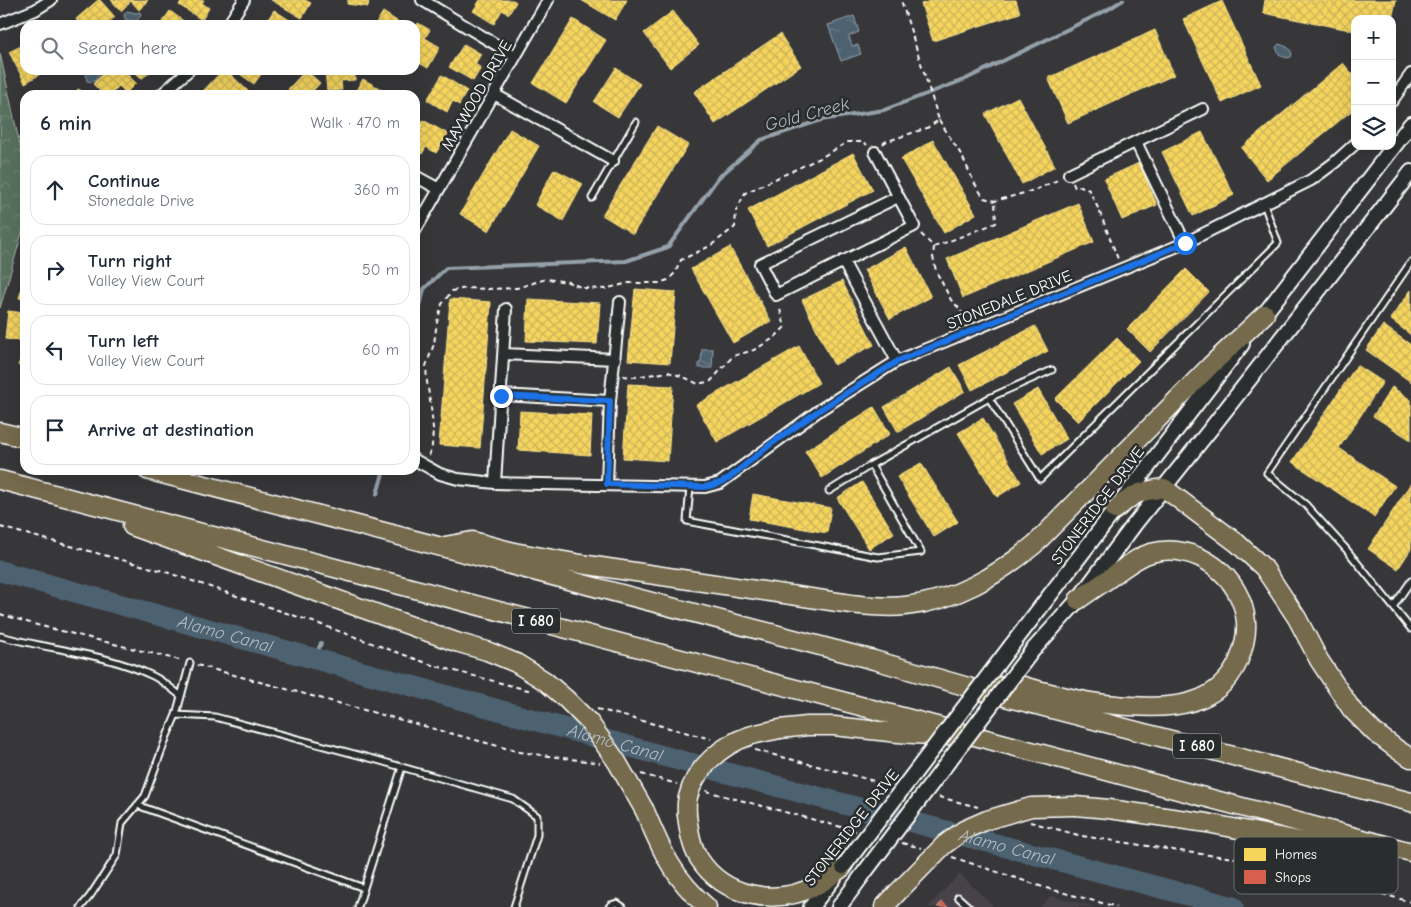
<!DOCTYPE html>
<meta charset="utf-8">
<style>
:root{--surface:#fff;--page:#f6f6f7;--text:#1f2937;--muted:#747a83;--line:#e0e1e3}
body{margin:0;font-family:"Comic Neue",sans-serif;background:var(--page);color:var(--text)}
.controls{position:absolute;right:15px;top:15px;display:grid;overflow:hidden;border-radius:10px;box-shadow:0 5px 20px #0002}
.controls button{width:45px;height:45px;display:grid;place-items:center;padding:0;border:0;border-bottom:1px solid var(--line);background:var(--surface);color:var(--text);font:25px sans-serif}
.stop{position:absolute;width:15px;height:15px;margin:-11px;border:4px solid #1a73e8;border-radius:50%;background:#fff}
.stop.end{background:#1a73e8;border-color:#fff;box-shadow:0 1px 5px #0008}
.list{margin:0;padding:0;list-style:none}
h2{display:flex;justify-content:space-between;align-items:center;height:65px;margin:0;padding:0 20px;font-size:21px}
h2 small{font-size:16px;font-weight:400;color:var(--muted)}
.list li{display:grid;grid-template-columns:32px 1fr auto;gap:15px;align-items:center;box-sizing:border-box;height:70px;margin:0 10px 10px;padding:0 10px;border:1px solid var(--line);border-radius:15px}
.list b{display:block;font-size:19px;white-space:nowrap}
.list p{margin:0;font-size:16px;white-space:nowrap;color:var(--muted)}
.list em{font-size:16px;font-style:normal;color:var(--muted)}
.icon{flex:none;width:28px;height:28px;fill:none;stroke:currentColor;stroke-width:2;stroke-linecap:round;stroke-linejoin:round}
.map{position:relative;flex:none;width:1411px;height:907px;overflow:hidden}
.search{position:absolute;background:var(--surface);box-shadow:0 5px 20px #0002;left:20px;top:20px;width:400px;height:55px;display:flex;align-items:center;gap:12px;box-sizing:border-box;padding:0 18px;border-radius:15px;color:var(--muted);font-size:19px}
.panel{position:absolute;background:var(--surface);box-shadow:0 5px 20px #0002;left:20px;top:90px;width:400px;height:385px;border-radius:15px}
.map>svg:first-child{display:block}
</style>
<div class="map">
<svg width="1411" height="907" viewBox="0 0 1411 907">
<defs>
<pattern id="park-crowns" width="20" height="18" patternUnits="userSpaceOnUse" patternTransform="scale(1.25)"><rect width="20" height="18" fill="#59715e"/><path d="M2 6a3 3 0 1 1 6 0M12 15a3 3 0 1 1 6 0" fill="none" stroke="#728676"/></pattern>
<pattern id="water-ripples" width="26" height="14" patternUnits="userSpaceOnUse" patternTransform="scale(1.25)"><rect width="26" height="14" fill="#4e6271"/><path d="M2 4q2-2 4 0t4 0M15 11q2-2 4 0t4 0" fill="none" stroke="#697a86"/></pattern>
<pattern id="homes-cross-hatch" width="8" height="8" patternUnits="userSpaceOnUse" patternTransform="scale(1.25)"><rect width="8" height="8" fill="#f6d55c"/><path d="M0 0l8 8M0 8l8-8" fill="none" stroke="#ccb358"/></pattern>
<pattern id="shops-cross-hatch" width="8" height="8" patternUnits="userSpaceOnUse" patternTransform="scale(1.25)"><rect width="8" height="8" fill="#d6604d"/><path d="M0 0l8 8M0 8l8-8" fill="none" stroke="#a6594d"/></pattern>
</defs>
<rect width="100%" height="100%" fill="#37373a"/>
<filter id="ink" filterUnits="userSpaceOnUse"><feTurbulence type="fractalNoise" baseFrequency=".02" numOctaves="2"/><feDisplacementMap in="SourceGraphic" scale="10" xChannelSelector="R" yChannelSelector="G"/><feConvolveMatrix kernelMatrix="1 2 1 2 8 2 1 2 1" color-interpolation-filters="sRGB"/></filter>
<g filter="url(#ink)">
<path fill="#474349" d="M960,874L994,907H928Z
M1051,896L1095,907H1040Z"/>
<path fill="url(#park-crowns)" stroke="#acb8ae" d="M0,53L25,169V223L0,308Z"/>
<path fill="url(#water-ripples)" stroke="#95a1aa" d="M127,11L136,13L140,12L141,16L135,22L125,19L124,15Z
M854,16L859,32L849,36L852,46L858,45L861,54L841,61L828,25Z
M1279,44C1285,46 1290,47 1292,54L1291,57L1286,58L1279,54L1276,47Z
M92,70H100L95,81L91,82L87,81L86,75Z
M702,349H713L712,368H699V363L701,362Z"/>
<path fill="url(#homes-cross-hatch)" stroke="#f9e28d" d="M98,0H100L115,17L105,25H80L76,19Z
M111,0H148L139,10L131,1L121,11Z
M182,0H204L202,3L209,8L202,20L179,5Z
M271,0H305L311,3L302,18Z
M348,0H369L368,7L347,4Z
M480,0H513L516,2L509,14L502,10L494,24L473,11Z
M581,0H627L615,20Z
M933,0H1016L1020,13L933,41L921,4Z
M1265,0H1396L1392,19H1355V31L1263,13Z
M1222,1L1261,85L1222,103L1183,19Z
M274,10L291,21L288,25H256L259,20L265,24Z
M170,11L189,25H160Z
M673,11L699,45L670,68L644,33Z
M383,12L403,25H375Z
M573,19L606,40L566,103L533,83Z
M418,23L430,30L425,38L440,47L428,68L416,61L419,56L415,54V29Z
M1155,30L1174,75L1068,123L1048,78Z
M780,34L801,66L715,124L694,92Z
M25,44V70H37L39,75L25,83L9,52Z
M464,44L481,54L475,64L481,68L473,81L449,67Z
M1343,63L1355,77V108L1267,180L1241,148Z
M616,68L640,84L618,117L594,102Z
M106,70H123L136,83L126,93L119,86L110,95H104L93,84Z
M134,70H152V71L141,79Z
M223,70H226L250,93L249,95H208L203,91Z
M234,70H264L254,84Z
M306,70L320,83L309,95H294L288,89Z
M325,70H355V80L341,81L342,90L327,91Z
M442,75L467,91L459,105L453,101L447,112L427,100Z
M363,79L388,93L387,95H353Z
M78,89L89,95H74Z
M1018,97L1055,166L1022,184L985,114Z
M423,120L448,134L436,153L426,147L422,154L415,149V133Z
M657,126L688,145L633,234L602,215Z
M510,129L539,146L489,231L460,214Z
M1202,132L1234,195L1193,216L1162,152Z
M933,140L976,214L944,233L901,159Z
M853,153L873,190L767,246L748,210Z
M1139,163L1157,205L1122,220L1104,179Z
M554,169L583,184L563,221L535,205Z
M1078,203L1094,242L963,298L947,259Z
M730,247L771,321L733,343L691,269Z
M906,247L931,297L890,319L864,270Z
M1186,269L1209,292L1150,352L1127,329Z
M25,277V300L19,298Z
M842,281L874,345L834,365L802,300Z
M635,289L676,292L670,363L628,360Z
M1411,290V335L1390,319Z
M450,299L491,302L480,448L439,445Z
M528,299L600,303L597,344L526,341Z
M8,311L25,313V341L5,339Z
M1383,325L1411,345V382L1366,350Z
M1035,326L1048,351L972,390L959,365Z
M1117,338L1139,361L1078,422L1055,399Z
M799,346L819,383L717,442L696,405Z
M25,352V370L18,365Z
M1357,365L1383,382L1339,448L1395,486L1374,517L1292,462Z
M951,367L965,391L898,432L884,407Z
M628,384L673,386L668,461L623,458Z
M1392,387L1411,400V440L1373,416Z
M1038,389L1067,439L1042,454L1012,404Z
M874,407L890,434L822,478L805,451Z
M520,411L592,415L590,455L518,450Z
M983,418L1021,482L997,497L958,433Z
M921,463L958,522L934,537L897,477Z
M862,482L894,533L869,549L837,498Z
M1411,483V549L1398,569L1368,549Z
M753,494L831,508L827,533L749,519Z"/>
<path fill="url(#shops-cross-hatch)" stroke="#e29082" d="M942,902L948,907H937Z"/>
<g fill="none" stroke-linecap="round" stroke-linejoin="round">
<path stroke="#95a1aa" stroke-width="4" d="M415,328L424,289L446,268L626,261L668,247L718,178L761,140L821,120L884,110L966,79L1107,10L1123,0
M377,494L384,470
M315,659L321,643"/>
<path stroke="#4e6271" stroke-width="21" id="s1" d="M0,571L667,757L1233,907"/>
<g stroke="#fff" stroke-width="9">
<path id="service" d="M592,198L636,122
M1411,262L1267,473L1306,505L1346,549L1411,629
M989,398L1040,479L1278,243L1264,204
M690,487L687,521L878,557L921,552L871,465
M829,491L871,465L989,398L1052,370
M1393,607L1411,581
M0,636C51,650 105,653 153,676C163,681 172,689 181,696
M176,715L190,663
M137,805L364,888
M958,897L969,907
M81,907L90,896L117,855L122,823L145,796L167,736L176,715L215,717L377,760L513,799L537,816V835L514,907
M358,907L402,767
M609,907L611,905L617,903L623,907"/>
</g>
<g stroke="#fff" stroke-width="14">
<path id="minor" d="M422,0L515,56
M0,24L35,10L51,0
M228,25L244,0
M494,94L613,161
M161,95L189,70
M1392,101L1411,74
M1136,142L1185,243
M875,152L914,226L776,295L760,264L898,197
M1069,174L1203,109
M415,176L439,189
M415,231L548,0
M843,261L897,361
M504,354L615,359
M501,395L610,401
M415,460L440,474L458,479L495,483L705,487L720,483L821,409L897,361L1185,243L1311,180L1334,163L1355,144
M495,483L506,309
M607,484L610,401L620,302"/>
</g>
<g stroke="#fff" stroke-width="18">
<path id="secondary" d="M1259,321L1411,124
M1011,646L1242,344
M1032,651L1078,600L1134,525L1209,431L1411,172
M811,907L834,878
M839,907L864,873"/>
</g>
<g stroke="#fff" stroke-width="21">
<path id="motorway" d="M0,432L25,438
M147,470L874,660L982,691L1411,802
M0,480L986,739L1411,852
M1115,510C1135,493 1137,492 1164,488L1237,543L1264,568L1297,618L1319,660L1352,710L1374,732L1398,750L1411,758
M132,526L456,642
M445,546L472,541L514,552L581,564L851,604C868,606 887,608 905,606C955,601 997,576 1035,544L1210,366L1265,314
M993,689C999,687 1005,685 1011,684C1017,684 1024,686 1030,688C1047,692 1064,697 1081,700C1097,704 1114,705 1130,706C1172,709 1218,706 1238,662C1243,650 1247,635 1246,622C1242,576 1196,541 1151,553C1137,557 1127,566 1115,574C1103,583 1090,591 1078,600
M780,729L807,726H834L898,733L946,736
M1075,806L1109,809L1207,823L1310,843L1337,832
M645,811C661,850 674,879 707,907
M687,816C689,830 691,845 698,857C723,898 777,907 817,885C826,881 834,873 843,867
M884,907L897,893"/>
</g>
<path stroke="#fff" stroke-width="2" stroke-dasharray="5 4" stroke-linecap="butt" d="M939,120L962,156L975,184L984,198L995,201L1035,190L1060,179
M883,144L885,142L927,128L939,120L901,0
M1073,183L1075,188L1081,186L1089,190L1099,210L1118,259
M921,234L934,247L996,223L995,201
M934,247L933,257L936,271L951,300L960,309L965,320
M623,376L635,377L668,372L684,377L698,384L711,381L733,356L754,350L774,338L785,327L779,306
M429,456L432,446L433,428L431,407L427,382L426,366L434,344L437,322L442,304L452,291L466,288L488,289L517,288L546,279L568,282L583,288L604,289L629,283H659L668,280L675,273L681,260L710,246L735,227L736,211L745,193L820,158L848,142H864L867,145
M0,527L163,571L322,625L432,665L532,691
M0,614L37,625L183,661
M197,665L520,752L600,763
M597,709L711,739
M755,750L890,785
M641,774L677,784
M706,791L856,831
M939,797L978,807
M1030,822L1082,836L1193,853L1243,859L1307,873L1411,902
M902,843L921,848
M952,857L1046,888L1117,907"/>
<use href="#service" stroke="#2a2d2e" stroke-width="5"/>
<use href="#minor" stroke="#2a2d2e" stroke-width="10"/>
<use href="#secondary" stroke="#2a2d2e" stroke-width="14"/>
<use href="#motorway" stroke="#746b4b" stroke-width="18"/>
<g stroke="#fff" stroke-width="18" stroke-linecap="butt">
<path id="secondary-bridge" d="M843,867L1011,646
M864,873L1032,651"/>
</g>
<g stroke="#fff" stroke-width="21" stroke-linecap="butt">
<path id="motorway-bridge" d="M456,642L487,651L516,663L545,681L566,699L589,722L617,762L645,811
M687,816C687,810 686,803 688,797C695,768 722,745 749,736C759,733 770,731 780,729
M897,893L944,845L964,830L987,820L1031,807L1075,806"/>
</g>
<use href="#secondary-bridge" stroke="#2a2d2e" stroke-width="14"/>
<use href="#motorway-bridge" stroke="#746b4b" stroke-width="18"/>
</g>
</g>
<g fill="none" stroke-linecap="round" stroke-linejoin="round" filter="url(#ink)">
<path stroke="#1a73e8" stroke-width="6" d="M501,396L610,401L607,484L705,487L720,483L730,477L771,444L821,409L898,361L1185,243"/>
</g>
<g text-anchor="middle" stroke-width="5" stroke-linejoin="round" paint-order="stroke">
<g fill="#2a2d2e" stroke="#bfc0c0" stroke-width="1">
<rect x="512" y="608.5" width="48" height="25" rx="4"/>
<rect x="1173" y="733.5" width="48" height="25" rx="4"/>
</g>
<g font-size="15" font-weight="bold" fill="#fff">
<text x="536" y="626">I 680</text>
<text x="1197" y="751">I 680</text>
</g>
<g font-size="16" fill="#fff" stroke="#2a2d2e">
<text transform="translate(476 95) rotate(-60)" y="6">MAYWOOD DRIVE</text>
<text transform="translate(1009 299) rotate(-22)" y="6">STONEDALE DRIVE</text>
<text transform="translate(1097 505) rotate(-53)" y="6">STONERIDGE DRIVE</text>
<text transform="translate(851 827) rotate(-52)" y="6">STONERIDGE DRIVE</text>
</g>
<g font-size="18" font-style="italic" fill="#afb8bf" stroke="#2a2d2e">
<text transform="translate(807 114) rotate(-15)" y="6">Gold Creek</text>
<text dy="6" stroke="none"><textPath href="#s1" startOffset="234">Alamo Canal</textPath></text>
<text dy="6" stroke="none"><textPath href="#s1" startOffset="639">Alamo Canal</textPath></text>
<text dy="6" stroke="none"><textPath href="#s1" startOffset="1044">Alamo Canal</textPath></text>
</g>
</g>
<rect x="1234" y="837" width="164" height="57" rx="8" fill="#2a2d2e" stroke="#6a6c6d" stroke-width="1"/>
<rect x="1244" y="848" width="22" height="13" fill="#f6d55c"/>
<rect x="1244" y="870" width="22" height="14" fill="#d6604d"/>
<g font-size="14" fill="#fff">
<text x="1275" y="859">Homes</text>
<text x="1275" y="882">Shops</text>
</g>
</svg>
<div class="controls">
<button>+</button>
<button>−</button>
<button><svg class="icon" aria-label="layers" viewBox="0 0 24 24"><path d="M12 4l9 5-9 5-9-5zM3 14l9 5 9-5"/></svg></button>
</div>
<div class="stop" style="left:1185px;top:243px"></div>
<div class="stop end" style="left:501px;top:396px"></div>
<div class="search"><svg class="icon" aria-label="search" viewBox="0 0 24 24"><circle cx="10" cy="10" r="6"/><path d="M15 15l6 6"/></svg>Search here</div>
<section class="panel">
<h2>6 min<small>Walk · 470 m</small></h2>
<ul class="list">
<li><svg class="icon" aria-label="ahead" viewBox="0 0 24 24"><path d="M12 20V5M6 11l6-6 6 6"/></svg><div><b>Continue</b><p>Stonedale Drive</p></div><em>360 m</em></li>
<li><svg class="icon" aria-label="right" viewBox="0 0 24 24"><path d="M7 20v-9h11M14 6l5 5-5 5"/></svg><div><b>Turn right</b><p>Valley View Court</p></div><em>50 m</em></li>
<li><svg class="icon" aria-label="left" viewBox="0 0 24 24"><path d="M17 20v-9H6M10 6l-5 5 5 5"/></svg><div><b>Turn left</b><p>Valley View Court</p></div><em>60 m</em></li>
<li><svg class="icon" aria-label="arrive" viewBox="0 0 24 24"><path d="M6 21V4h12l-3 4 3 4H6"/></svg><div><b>Arrive at destination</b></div></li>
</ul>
</section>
</div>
